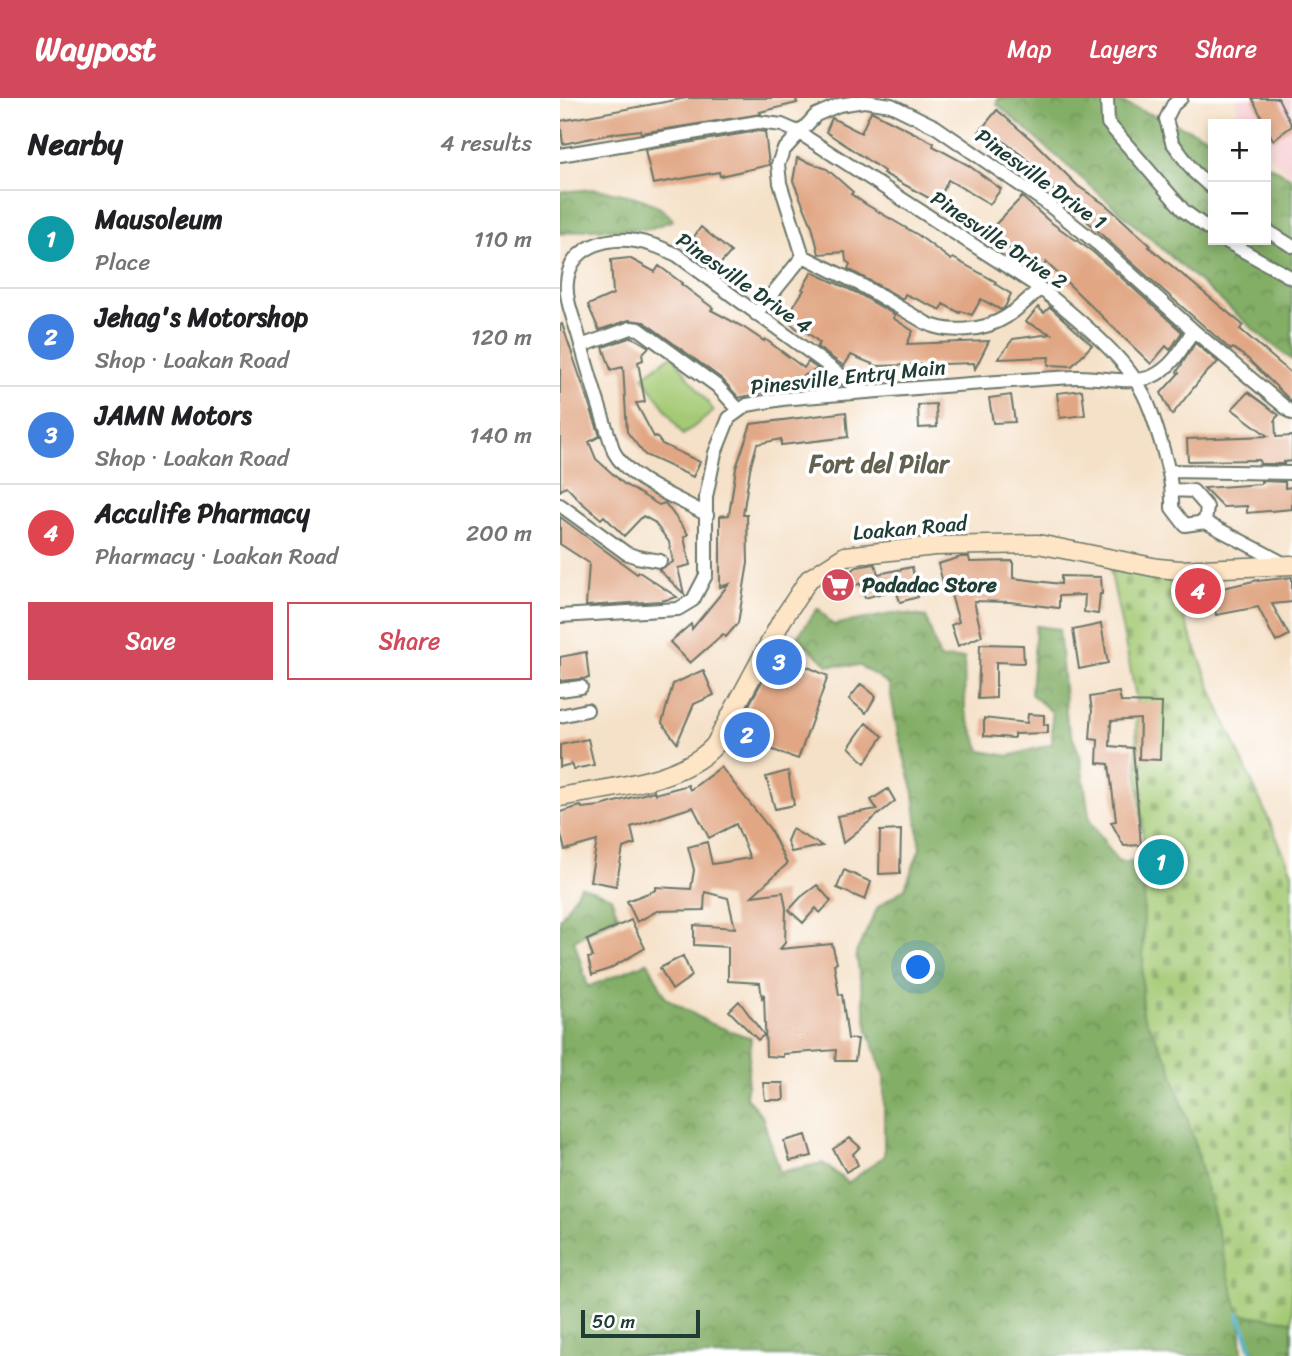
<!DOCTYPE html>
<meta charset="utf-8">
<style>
:root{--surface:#fff;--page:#f2f2f2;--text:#202124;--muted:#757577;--line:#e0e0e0;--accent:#d1495b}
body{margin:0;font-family:Sriracha,sans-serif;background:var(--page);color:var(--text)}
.controls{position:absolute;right:21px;top:21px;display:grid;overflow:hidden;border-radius:0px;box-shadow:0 4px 10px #0003}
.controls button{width:63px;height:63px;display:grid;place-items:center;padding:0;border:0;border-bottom:2px solid var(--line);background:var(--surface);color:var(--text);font:35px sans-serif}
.scale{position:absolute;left:21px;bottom:18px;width:119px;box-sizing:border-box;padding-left:7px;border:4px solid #1f3d34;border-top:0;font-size:19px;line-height:24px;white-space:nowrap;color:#1f3d34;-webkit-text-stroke:5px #fff;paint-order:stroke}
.you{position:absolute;left:359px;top:870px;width:24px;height:24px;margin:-18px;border:5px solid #fff;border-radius:50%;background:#1a73e8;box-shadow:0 0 0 10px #1a73e833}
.badge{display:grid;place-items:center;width:46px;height:46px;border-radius:50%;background:var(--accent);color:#fff;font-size:23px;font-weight:700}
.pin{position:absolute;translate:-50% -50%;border:4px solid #fff;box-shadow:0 2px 7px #0006}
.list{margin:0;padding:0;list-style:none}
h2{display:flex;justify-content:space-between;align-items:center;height:91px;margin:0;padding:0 28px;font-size:30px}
h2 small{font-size:23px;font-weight:400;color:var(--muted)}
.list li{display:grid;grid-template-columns:46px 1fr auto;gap:21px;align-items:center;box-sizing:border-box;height:98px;padding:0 28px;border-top:2px solid var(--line)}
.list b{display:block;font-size:26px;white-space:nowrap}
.list p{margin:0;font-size:23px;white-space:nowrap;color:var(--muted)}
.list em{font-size:23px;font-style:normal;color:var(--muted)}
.actions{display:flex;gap:14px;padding:21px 28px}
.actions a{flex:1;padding:16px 0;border:2px solid var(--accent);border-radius:0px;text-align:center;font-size:24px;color:var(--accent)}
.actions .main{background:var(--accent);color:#fff}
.map{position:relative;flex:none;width:732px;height:1258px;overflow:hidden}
header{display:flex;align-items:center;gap:42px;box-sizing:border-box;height:98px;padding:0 35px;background:var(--accent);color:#fff}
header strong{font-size:33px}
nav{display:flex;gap:38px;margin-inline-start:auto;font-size:24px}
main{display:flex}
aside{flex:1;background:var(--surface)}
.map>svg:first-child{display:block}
</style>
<header>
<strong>Waypost</strong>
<nav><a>Map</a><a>Layers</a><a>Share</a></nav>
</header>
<main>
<aside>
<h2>Nearby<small>4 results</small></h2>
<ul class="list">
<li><span class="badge" style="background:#0f9aa8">1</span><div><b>Mausoleum</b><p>Place</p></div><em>110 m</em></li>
<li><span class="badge" style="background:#3f7fe0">2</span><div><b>Jehag's Motorshop</b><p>Shop · Loakan Road</p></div><em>120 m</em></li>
<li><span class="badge" style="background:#3f7fe0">3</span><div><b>JAMN Motors</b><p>Shop · Loakan Road</p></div><em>140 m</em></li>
<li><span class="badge" style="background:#e0444e">4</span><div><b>Acculife Pharmacy</b><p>Pharmacy · Loakan Road</p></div><em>200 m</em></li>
</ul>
<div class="actions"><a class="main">Save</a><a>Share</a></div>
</aside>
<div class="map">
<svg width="732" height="1258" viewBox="0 0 732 1258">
<defs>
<pattern id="forest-crowns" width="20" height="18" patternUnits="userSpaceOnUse" patternTransform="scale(1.75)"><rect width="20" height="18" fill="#83ae66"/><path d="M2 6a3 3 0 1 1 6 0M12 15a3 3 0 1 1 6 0" fill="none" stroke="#6b8f55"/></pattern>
<pattern id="cemetery-stones" width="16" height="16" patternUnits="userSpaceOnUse" patternTransform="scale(1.75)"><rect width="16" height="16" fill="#a4ca74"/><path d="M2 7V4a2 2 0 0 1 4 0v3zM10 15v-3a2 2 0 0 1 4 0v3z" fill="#85a560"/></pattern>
</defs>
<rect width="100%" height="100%" fill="#fff"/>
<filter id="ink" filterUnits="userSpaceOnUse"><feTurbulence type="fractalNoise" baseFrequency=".0143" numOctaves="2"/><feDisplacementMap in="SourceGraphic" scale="14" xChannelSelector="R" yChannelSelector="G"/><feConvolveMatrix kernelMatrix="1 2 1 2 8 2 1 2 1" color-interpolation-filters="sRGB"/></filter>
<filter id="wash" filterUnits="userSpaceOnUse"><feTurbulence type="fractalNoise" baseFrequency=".00686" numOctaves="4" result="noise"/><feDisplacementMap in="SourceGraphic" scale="28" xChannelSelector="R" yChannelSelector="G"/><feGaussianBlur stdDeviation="1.57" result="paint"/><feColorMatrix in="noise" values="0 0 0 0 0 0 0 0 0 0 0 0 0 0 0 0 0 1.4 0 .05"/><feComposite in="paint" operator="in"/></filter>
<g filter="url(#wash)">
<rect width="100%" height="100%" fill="#f5e1c8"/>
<path fill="#f7cfd3" d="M675,0H732V78L706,55V26H680Z"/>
<path fill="url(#forest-crowns)" stroke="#51764d" stroke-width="2" d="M438,0H550L653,41V142H706V66L732,80V262L699,236L437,6Z
M36,91C63,96 96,99 113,122L89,131H29L0,136V94Z
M258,510L273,527L337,515L366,519L380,561L404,560L405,613L421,653L449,658L492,646V614L471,596L476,528L499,531L507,625L520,658L530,723L558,764H585L582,915L609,964L634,1042L679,1215L732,1223V1258H693L680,1220L682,1258H0V821L21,788L51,799L58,818L14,842L28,889L88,864L106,900L151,926L191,940L186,999L202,1018L220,1074L263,1065L288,1085L324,1058V977L308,933L296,855L318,809L345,790L360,750L354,695L338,636L329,586L300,568L268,567L237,539Z"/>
<path fill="url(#cemetery-stones)" stroke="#628454" stroke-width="2" d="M549,465L610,477V484L658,608L732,774V1223L679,1216L634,1042L609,964L582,915L585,764L577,667L576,599Z"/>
<path fill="#a4ca74" stroke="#628454" stroke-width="2" d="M112,257L154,313L123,337L83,278Z"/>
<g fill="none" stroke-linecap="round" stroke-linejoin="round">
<path stroke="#52b6d1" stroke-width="4.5" d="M679,1216L693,1258"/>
</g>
<g id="blocks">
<path fill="#e1a785" d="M127,0H236L237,5L200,14L201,16L81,35L80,32L56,35L3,46L0,23Z
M692,0H718L732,28L713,42Z
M437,12L473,43L518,88L546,107L590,147L589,149L683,227L680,231L732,276V304L687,260L673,250L671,252L570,163L527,123L530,121L508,101L506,104L493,92L494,90L481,78L483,77L464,59L438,39L433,47L419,34Z
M311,13L374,45L373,48L408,67L441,91L430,106L388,82L378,105L323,75L324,73L266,34L272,20L301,35Z
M198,33L205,34L209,67L160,78L159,74L93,86L85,52Z
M237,60L267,71L293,94L291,96L307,107L358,137L391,162L393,160L436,184L435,186L451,196L445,209L441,212L421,201L412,217L401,213L400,215L383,206L381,212L345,196L343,201L288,171L290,166L286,163L285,154L259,156L252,128L233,83Z
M462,99L489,123L533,154L622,234L610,252L606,248L591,266L486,164L482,171L455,155L428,134Z
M141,129L171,154L155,172L125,151Z
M69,160L95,174L99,168L122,185L121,186L153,210L151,212L183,229L204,243L205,241L244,270L248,264L258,271L218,290L179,300L162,281L84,224L69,222L39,232L28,207L53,196L51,162Z
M252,174L297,195L335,217L333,220L353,233L347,246L429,243L415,271L414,265L317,268L291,257L284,268L257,249L260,245L242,230L240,233L225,221L244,192L242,191Z
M478,209L484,215L490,209L532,247L512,268L488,267L489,259L438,261L453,241L491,236L466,224Z
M2,226L40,338L29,344L36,361L64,386L99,407L105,405L128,436L124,439L130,467L118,470L124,496L99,472L113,464L109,444L94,424L83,418L64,438L44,418L41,421L21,404L6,388L0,393V227Z
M72,239L89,249L82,256L83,262L78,264L85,304L76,305L94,339L96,338L102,346L140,364L133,379L85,357L67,334L63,269L51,272L43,249Z
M635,245L658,264L643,278L612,317L601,295L619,275L617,274Z
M522,292L525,317L500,320L497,295Z
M688,294L719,317L715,321L716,339L732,338V363L724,364V366H700L699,362L628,363L627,341L708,338L672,311Z
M451,297L455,324L433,325L429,300Z
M376,306L377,329L359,330L358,307Z
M286,314L288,339L221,347V341L197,346L190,371L183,417H187L188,465L178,525L166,539L163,536L130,565L110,544L131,526L132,531L169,486L160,489V418L169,417L176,370L191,326Z
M701,383L725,384V390L732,389V411L687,415V408L663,409L644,390L701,386Z
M0,419L77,476L79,474L117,499L101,503L26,508L29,465L0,446Z
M401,459H409L410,464L453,463V480L501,486V478L541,479L542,496H540L538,516L524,514L525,497L499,498V510L450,504L414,503L422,538L398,548L391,527L399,524L388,487L384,488L378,466Z
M315,466L318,476L352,469L358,499L340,504L336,491L305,500L300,485L276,501L268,488L297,469Z
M732,479V504L712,506L729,537L716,544L698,509L656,517L655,511L637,518L628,493L643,487L645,494L698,482V483Z
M541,526L548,565L519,571L513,532Z
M224,543L241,566L268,578L238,661L202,648L199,657L175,648L190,605Z
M420,546L463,547L464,565L436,564V600L418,601Z
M26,554L29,580L0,583V559Z
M143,572L154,597L134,606L117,645L102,625L113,586Z
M301,586L316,598L306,615L289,601Z
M559,594L561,604L602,605L600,662L579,661L580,621L551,623L550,648L573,650L581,747L564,748L551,724L556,723L549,666L537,665L538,642L530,641L532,613L530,599Z
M468,616L484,617V627H488V635L454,636V640L424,638V620L467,625Z
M306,625L323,638L305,665L289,649Z
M28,641L34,667L14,671L12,666L0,669V647Z
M161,669L210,731L227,766L192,798L223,794L226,810L225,845L220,851L272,846L277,865L274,866L279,897L282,896L288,941H298L295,963H275L276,952L223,956V959L206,958L204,896L202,900L200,885L168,883V849L134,847V827L175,830L168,800L145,794L144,812L97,813L77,824L67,803L96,792V789L131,791L134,772L128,749L147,744L152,766L190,760L176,726L149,740L133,709L71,729L75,746L63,750L56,788L30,783L37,743L5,752L0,733V714L21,708L22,710L41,708L94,693L95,696L128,687L130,692Z
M228,673L234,707L215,711L206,679Z
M328,691L335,703L283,745L277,718L317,711L311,702Z
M232,731L262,748L231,754L227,743Z
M341,732L340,775L319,776L320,733Z
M284,772L311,784L305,802L277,790Z
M257,787L271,803L260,815L256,810L243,825L229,812L241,799Z
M71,822L85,850L49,871L32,877L28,860L33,859L27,842Z
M123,858L132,878L112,892L100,870Z
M179,903L204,937L198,942L169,913Z
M203,985H223L224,1002H205Z
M246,1037L252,1058L230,1063L224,1043Z
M290,1040L300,1049L293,1056L298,1067L286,1074L273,1051Z"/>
</g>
</g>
<g filter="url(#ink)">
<use href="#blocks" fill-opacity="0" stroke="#6a7668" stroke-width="2"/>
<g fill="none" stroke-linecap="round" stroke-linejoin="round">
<g stroke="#6a7668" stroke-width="16">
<path id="minor" d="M547,0L548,25L624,113L653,134
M621,0L613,7L606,21L612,44L634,74L653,91
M0,57L198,24L222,27L238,34L480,190C509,213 557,252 576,283C589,303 595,325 602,348C608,369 613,388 612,410L625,427L645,424L725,466
M706,132L732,148
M664,142L732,180
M480,190C470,200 458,211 446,219C424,233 388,236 366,225L301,187L243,158L220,85L218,66L223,53L256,17L279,7L304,3L331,7L376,29L485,104L539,147L633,232L732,315
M196,216L243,158
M21,248L71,230L79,231L157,288L179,312
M609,373L732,375
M613,392L633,393L647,409L645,424
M0,407L66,455L77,459L100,463
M147,417C119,400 69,383 54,354C41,315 29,276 18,236C13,219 5,201 7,184C10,149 46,138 76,143C91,145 104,151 117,157L304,294
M0,518L118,511L133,502L146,477V399L155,355L169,320L187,307L222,301C320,293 418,284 516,279C540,278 568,287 591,279C612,270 622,251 633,232
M0,592L21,589
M0,618L27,612"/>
</g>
<g stroke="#6a7668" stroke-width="21">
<path id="secondary" d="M0,699C47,690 122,684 155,647L222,522L249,481L285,458L375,448L478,446L598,470L620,472L732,467"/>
</g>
<use href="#minor" stroke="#fff" stroke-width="12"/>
<use href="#secondary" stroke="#fee5c5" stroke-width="18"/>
</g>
</g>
<defs>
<g id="supermarket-disc" transform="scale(1.75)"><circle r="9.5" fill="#d1495b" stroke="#fff"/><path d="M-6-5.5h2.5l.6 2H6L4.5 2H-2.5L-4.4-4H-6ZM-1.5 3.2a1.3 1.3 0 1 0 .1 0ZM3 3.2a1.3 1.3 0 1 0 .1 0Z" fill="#fff"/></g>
</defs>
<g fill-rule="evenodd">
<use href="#supermarket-disc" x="278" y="487"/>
</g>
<g text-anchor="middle" stroke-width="7" stroke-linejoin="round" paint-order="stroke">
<g font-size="21" fill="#1f3d34" stroke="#fff">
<text transform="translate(481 81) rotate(36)" y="7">Pinesville Drive 1</text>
<text transform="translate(439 142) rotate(34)" y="7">Pinesville Drive 2</text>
<text transform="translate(184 185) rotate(35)" y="7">Pinesville Drive 4</text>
<text transform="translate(288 279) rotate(-6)" y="7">Pinesville Entry Main</text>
<text transform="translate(350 430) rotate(-5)" y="7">Loakan Road</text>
</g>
<g font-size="21" font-weight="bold" fill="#1f3d34" stroke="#fff" text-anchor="start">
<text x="302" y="494">Padadac Store</text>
</g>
<g font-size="24" font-weight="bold" fill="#636250" stroke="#fff">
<text x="319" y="374">Fort del Pilar</text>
</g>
</g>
</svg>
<div class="controls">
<button>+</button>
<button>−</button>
</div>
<div class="scale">50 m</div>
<div class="you"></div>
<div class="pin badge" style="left:601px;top:764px;background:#0f9aa8">1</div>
<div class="pin badge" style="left:187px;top:637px;background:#3f7fe0">2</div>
<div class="pin badge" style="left:219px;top:564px;background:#3f7fe0">3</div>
<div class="pin badge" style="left:638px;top:493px;background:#e0444e">4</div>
</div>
</main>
